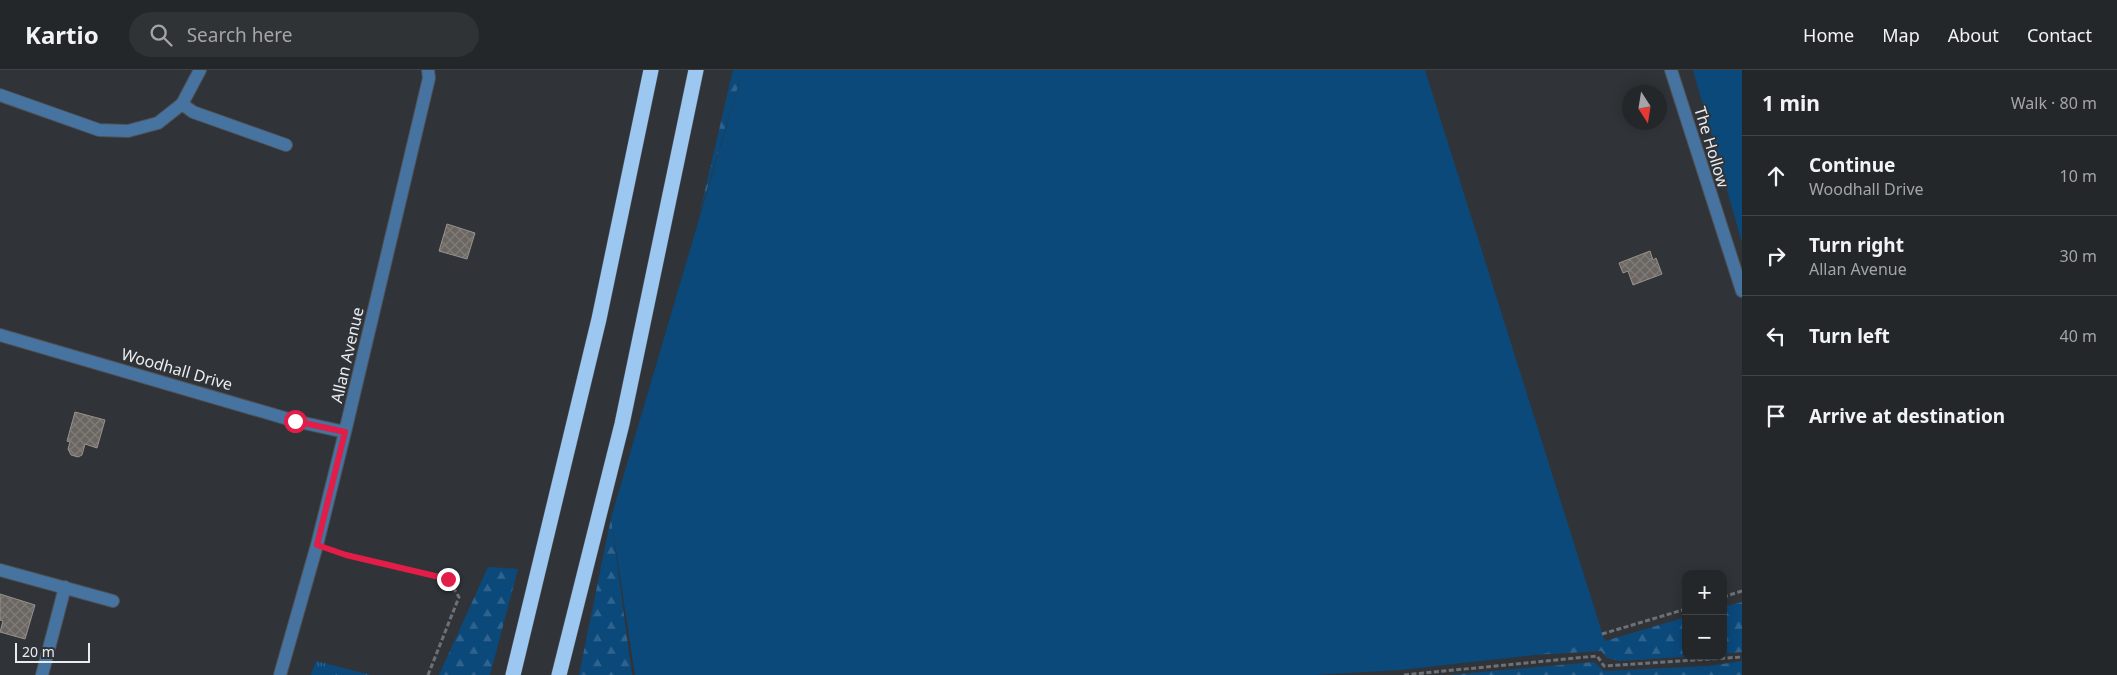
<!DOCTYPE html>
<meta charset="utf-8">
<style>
:root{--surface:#24272a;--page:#303336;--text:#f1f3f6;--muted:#a3a5a8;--line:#414447}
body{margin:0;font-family:"Noto Sans",sans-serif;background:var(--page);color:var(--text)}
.controls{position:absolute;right:15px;bottom:15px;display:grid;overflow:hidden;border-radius:10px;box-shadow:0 2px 12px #0003}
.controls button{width:45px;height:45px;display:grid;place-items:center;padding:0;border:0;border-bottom:1px solid var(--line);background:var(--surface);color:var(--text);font:25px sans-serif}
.compass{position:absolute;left:1622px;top:15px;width:45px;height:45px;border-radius:50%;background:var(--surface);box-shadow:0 2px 12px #0003;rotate:168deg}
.scale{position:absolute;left:15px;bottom:12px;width:75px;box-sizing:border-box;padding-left:5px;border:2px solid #e9ecef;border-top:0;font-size:14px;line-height:18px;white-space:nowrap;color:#e9ecef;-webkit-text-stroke:4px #303438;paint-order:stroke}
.stop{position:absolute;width:15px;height:15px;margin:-11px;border:4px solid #e11d48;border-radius:50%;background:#fff}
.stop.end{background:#e11d48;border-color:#fff;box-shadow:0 1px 5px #0008}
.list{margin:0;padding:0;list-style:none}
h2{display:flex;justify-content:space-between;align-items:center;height:65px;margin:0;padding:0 20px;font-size:21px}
h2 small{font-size:16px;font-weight:400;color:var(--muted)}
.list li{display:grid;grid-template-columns:32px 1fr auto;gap:15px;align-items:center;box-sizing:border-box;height:80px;padding:0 20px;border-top:1px solid var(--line)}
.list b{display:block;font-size:19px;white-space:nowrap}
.list p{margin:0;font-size:16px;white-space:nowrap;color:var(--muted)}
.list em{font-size:16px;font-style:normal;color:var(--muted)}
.icon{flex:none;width:28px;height:28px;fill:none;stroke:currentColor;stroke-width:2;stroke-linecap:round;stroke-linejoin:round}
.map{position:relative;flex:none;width:1742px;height:605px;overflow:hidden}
header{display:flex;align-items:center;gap:30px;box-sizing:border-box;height:70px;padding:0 25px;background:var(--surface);border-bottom:1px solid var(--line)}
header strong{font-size:24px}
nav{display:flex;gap:28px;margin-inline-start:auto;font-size:18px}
.search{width:350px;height:45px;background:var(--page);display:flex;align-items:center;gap:12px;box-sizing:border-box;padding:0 18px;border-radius:28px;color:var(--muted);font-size:19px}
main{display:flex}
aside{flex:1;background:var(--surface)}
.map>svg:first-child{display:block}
</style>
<header>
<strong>Kartio</strong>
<div class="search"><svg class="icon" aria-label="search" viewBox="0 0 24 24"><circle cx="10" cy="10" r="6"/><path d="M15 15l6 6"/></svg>Search here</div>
<nav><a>Home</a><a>Map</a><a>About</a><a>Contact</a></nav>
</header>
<main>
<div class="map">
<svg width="1742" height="605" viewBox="0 0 1742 605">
<defs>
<pattern id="forest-firs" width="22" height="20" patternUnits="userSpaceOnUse" patternTransform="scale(1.25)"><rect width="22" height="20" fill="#0b497b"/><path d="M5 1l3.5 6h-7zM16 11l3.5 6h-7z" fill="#2f638e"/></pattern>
<pattern id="park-tufts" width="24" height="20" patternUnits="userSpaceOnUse" patternTransform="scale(1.25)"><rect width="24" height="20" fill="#0b497b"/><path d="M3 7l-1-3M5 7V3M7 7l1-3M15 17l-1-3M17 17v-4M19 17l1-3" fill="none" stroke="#2f638e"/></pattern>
<pattern id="building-cross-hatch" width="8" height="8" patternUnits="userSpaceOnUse" patternTransform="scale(1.25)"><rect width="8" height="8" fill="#6b6661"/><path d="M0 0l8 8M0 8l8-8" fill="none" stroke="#807c78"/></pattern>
</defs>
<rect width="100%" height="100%" fill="#303438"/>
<path fill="#0b497b" d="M743,0H1425L1605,572L1536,585L1400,600L1314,605H635L611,448Z
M1693,0H1742V172L1741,169Z"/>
<path fill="url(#forest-firs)" d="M733,0H743L699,146Z
M611,448L632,605H579Z
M488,497L518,499L490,605H439Z
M1742,532V582L1723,584V537Z
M1686,547V586H1695L1620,591L1607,588L1601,581L1536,585L1605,571Z
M1742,591V605H1449L1594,592L1604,601L1709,596Z"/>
<path fill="url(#park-tufts)" d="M316,591L371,605H311Z"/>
<path fill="url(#building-cross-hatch)" stroke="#98928d" d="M447,154L475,163L467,189L439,181Z
M1650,181L1653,190L1656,188L1662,204L1633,215L1628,201L1623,203L1619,193Z
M75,342L105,350L97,378L85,374L82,385L78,387L71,385L68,379L70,372L67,371Z
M0,524L35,535L25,569L0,562L3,551L0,550Z"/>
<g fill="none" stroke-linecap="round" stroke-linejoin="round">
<g stroke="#4e5155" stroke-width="14">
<path id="minor" d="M1671,0L1742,221
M0,25L99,60L128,61L158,53L182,34L200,0
M182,34L193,42L286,75
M0,265L295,351L345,362
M0,500L113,531
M42,605L65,517
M280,605L317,475L345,362L429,8L428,0"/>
</g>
<g stroke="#4e5155" stroke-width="16">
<path id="highway" d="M513,605L599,249L651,0
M559,605L622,354L696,0"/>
</g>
<path stroke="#6d7175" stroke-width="3" stroke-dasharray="5 2.5" stroke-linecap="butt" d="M334,481L448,509L459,527L428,605
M1723,527L1742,521
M1602,564L1686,539
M1404,605L1597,586L1604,596L1742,587"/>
<use href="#minor" stroke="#46739f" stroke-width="12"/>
<use href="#highway" stroke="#9cc7f1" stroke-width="15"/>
</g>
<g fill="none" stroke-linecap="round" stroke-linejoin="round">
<path stroke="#e11d48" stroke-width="6" d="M295,351L345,362L317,475L346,485L448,509"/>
</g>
<g text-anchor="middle" stroke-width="4" stroke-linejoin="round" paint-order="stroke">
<g font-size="16" fill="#e9ecef" stroke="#303438">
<text transform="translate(1712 77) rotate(73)" y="6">The Hollow</text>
<text transform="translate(347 285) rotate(-77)" y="6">Allan Avenue</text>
<text transform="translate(177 299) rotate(16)" y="6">Woodhall Drive</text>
</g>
</g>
</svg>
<div class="controls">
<button>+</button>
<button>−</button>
</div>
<svg class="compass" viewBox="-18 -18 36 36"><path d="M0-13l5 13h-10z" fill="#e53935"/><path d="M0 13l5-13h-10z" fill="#a3a5a8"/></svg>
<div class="scale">20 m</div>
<div class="stop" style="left:295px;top:351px"></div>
<div class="stop end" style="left:448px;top:509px"></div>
</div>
<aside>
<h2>1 min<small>Walk · 80 m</small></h2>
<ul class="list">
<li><svg class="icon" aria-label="ahead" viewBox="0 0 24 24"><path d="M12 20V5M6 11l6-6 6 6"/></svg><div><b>Continue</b><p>Woodhall Drive</p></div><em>10 m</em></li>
<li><svg class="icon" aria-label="right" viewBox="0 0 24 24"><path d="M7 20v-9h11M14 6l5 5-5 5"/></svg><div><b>Turn right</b><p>Allan Avenue</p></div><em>30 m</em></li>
<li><svg class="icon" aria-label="left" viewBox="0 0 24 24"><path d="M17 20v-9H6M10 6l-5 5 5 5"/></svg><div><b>Turn left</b></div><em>40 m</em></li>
<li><svg class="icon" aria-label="arrive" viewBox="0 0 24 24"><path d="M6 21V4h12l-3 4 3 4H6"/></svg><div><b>Arrive at destination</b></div></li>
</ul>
</aside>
</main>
